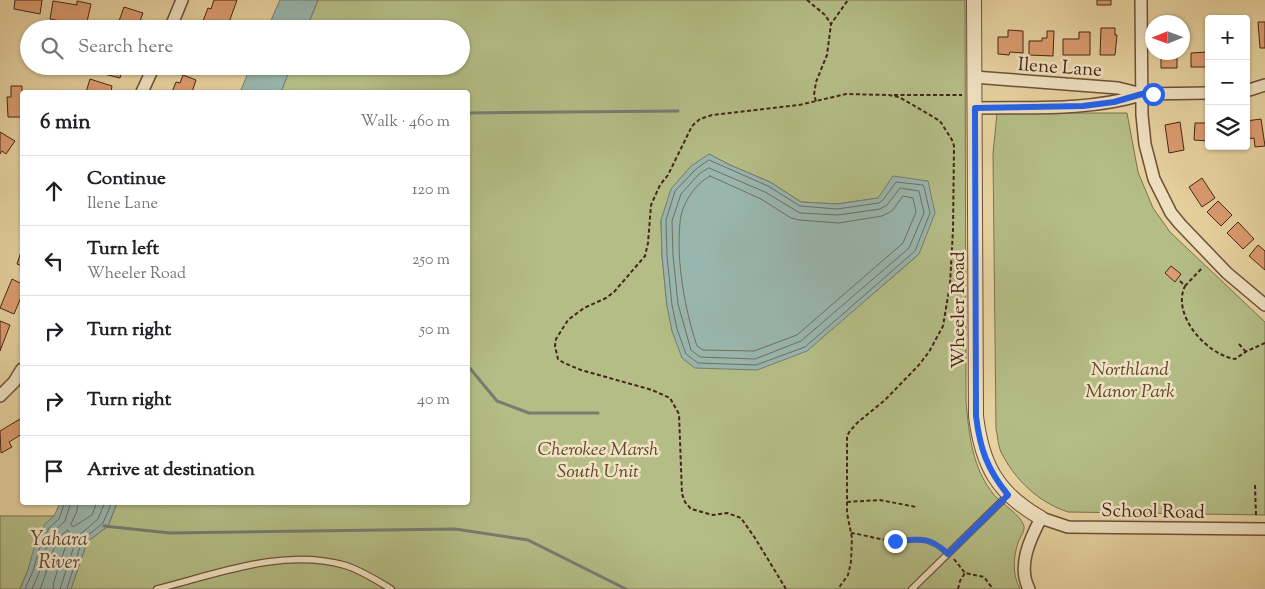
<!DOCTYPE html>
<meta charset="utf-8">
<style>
:root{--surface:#fff;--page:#f6f6f6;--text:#202124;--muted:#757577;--line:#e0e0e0}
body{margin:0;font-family:"Sorts Mill Goudy",serif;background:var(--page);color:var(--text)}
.controls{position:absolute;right:15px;top:15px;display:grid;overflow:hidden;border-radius:5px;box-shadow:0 1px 4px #0004}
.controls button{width:45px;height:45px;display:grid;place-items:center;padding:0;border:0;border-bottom:1px solid var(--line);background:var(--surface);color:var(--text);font:25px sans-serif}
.compass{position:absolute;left:1145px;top:15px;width:45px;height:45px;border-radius:50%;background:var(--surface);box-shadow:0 1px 4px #0004;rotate:269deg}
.stop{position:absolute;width:15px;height:15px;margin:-11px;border:4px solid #2563eb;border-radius:50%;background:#fff}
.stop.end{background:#2563eb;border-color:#fff;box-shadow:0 1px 5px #0008}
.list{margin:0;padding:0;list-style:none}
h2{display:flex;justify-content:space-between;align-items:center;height:65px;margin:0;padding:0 20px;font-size:21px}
h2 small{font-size:16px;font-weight:400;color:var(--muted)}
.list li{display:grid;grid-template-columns:32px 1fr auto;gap:15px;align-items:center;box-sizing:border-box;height:70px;padding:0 20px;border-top:1px solid var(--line)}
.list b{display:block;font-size:19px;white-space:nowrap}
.list p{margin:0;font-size:16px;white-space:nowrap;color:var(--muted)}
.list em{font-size:16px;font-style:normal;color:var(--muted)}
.icon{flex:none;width:28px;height:28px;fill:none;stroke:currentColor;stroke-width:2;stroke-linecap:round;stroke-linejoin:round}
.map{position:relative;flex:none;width:1265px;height:589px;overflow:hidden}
.search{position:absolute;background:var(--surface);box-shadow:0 1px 4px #0004;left:20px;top:20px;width:450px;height:55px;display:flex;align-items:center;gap:12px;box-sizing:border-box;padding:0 18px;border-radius:28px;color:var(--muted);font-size:19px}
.panel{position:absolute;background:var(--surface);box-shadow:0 1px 4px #0004;left:20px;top:90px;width:450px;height:415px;border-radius:5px}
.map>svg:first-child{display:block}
</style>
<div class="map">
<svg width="1265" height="589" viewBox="0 0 1265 589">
<rect width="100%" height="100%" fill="#e8d3a1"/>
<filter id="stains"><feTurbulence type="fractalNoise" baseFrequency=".004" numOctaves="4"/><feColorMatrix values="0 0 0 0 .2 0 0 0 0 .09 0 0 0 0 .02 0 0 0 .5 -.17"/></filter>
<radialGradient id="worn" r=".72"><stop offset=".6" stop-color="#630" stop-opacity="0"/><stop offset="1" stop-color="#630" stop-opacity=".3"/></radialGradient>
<path fill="#b4bd86" stroke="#7d724f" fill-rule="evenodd" d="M318,0H965L966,401C969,435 972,469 995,496C1003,505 1020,514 1024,526C1025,531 1021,536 1019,540C1013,556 1012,574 1020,589H71L87,542L108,526L117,503L468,502V92H281L291,66H461V29H306ZM709,154L730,165L770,182L801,202L837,204L879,198L919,254L867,299L667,306L662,256L661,220Z
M997,113H1127L1138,172L1153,208L1170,232L1265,322V515L1068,512C1038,502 1015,480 1001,452C998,446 998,437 996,429L993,154Z
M0,516H54C36,533 37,548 28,570C26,577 22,582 20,589H0Z"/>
<path fill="#99b6ae" stroke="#787c72" d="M280,0H318L306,29H267Z
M251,66H291L281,92H240Z
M709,154L730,165L770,182L801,202L837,204L878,198L893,176L928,181L935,213L919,254L807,351L757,370L695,368L682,358L672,331L667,306L662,256L661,220L671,189L691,166Z
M60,503H117L108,526L87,542L71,589H20L28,570L36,541L45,524L54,516Z"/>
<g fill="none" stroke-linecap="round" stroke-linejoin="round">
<path stroke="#706e63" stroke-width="1" d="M709,160L768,186L800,206L837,209L879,203L883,200L896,182L923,185L924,187L930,213L915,251L805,347L756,365L698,363L686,354L677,329L672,305L667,256L666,220L675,191L695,170Z
M709,168L765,192L800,213L838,215L880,209L887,205L900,188L919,191L924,213L909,248L801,341L755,359L700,357L691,350L678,304L673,255L672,221L681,194L699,174Z
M710,176L761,199L791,218L799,220L839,223L882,216L892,211L903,196L913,198L916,212L903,243L797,335L754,351L703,350L697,346C685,310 676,261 680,223C681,205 694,185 710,176Z
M78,502L77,511L71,524L73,527L92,515L97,502
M25,589L33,571L41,543L49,528L59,519L65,502
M32,589L39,573L47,545L54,531L65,521L71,502
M40,589C48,572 52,539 68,530L70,533L54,581L53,589
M60,589L77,537L98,519L105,502
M67,589L82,540L103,523L112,502"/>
<path stroke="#787c72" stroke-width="3" d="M468,113L678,111
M468,366L497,401L529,413H598
M104,526L170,533L455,529L528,540L626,589"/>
</g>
<path fill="#dd9d70" stroke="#462618" d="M15,0H42L40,14L14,9Z
M214,0H237L227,28L203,21L208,8L211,9Z
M1097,0H1111V5H1097Z
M53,1L77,5V1L91,4L86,26L50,19Z
M124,7L143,13L137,29H120L122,22L119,21Z
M1258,22H1265V48H1260Z
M1101,28H1115V35H1117L1115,55H1100Z
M1008,30L1023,31V53L1010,52L1009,55L998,54V37H1008Z
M1047,31H1054L1053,56L1029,55V41H1042V38H1047Z
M1079,32H1090V55H1063V39H1079Z
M1207,50H1209V67H1191V53L1207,52Z
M1161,52H1177V68H1161Z
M106,66H123L120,78L104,74Z
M183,75L196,80L192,92H172L176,82L180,83Z
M90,79L112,86L111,92H86Z
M11,86H22V117H8L7,97H11Z
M1261,119L1265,146L1255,147L1254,138L1246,139V121Z
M1180,122L1184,150L1169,153L1165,125Z
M1195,123H1209V141L1194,140Z
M0,132L15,141L6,154L2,151L0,154Z
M1202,178L1215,198L1202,207L1189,187Z
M1218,201L1232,215L1221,226L1207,212Z
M1238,222L1254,239L1243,249L1227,233Z
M1258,245L1265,251V270L1249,256Z
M22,249V266L17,264Z
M1171,266L1181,274L1175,282L1165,273Z
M12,279L22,284V295L14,314L0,308Z
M0,321L10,325L0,351Z
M20,419L22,424V434L9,442L12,447L1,453L0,431Z"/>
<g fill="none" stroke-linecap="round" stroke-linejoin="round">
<g stroke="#6e513a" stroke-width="8">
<path id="service" d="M157,589C217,574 282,548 344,565C361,570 376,580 391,589
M912,589L1008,495"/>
</g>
<g stroke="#6e513a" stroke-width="14">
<path id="minor" d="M1141,0L1142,115L1145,144L1154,179L1171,213L1180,224L1227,273L1265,305
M170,29L182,0
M974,77L1118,88L1142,94L1209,93
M1246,91L1265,85
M142,92L154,66
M975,108C1030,107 1088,111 1141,95
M0,396L14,382L22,369
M1029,589C1017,566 1030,539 1041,518L1068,527L1265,529"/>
</g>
<g stroke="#6e513a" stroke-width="16">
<path id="tertiary" d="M974,0L976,416C982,465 997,493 1041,518"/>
</g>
<path stroke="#462618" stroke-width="2" stroke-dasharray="4 2.5" stroke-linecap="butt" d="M807,0L825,15L831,24
M894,95H962
M816,101L814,95L816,82L827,55L831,24L848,0
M1180,281L1185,286C1171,315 1207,355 1235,359L1247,351L1265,343
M1185,286L1203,267
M1239,344L1246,352
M1255,485L1256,516
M847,502L880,500L916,507
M851,533C865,535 880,540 894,541C915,542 922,533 943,550
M954,559L965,573L984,577L993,589
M786,589L755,538L741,518L727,513L713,515L691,509L685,502L682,494L679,414L670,398L652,390L581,370L564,363L558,359L555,346L556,339L568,320L584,308L606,298L614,292L645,256L648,243L651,205L660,185L668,175L692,126L700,119L712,115L799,105L846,94L889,95L899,97L913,105L940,121L952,140L954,146L953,230L950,284L943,326L929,352L918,366L885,400L857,423L850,431L847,436V513L852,538L851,562L848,575L838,589
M958,589L960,581L965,573"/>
<use href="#service" stroke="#f0e2c2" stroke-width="5.5"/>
<use href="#minor" stroke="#f0e2c2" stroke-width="11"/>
<use href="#tertiary" stroke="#f0e2c2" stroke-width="14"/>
</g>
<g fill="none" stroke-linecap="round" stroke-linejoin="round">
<path stroke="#2563eb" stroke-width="6" d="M895,541C919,539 929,536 948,554L1008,495C987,469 980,449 976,416L975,108L1083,106L1114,102L1142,94H1153"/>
</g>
<g text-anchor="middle" stroke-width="5" stroke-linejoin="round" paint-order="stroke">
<g font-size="19" fill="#462618" stroke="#f0e2c2">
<text transform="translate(1060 66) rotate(4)" y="7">Ilene Lane</text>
<text transform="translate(957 310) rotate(-90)" y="7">Wheeler Road</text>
<text transform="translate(1153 510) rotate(1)" y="7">School Road</text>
</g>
<g font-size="19" font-style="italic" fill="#5c442e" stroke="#f0e2c2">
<text x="1130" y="375">Northland<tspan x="1130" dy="22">Manor Park</tspan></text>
<text x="598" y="455">Cherokee Marsh<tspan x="598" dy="22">South Unit</tspan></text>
</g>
<g font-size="20" font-style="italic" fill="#5b4a3e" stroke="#f0e2c2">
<text x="59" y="545">Yahara<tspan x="59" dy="23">River</tspan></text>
</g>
</g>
<rect width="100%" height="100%" filter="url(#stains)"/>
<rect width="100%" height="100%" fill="url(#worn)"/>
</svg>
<div class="controls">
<button>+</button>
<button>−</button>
<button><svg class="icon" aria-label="layers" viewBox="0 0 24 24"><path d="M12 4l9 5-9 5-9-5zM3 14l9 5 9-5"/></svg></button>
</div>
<svg class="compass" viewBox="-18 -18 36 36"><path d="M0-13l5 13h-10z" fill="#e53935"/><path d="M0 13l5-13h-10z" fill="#757577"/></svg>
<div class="stop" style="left:1153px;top:94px"></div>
<div class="stop end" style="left:895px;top:541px"></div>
<div class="search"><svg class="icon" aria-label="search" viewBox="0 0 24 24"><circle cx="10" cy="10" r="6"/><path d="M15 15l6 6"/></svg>Search here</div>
<section class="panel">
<h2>6 min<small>Walk · 460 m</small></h2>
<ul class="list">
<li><svg class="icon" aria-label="ahead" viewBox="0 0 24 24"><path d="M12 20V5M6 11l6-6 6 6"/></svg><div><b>Continue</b><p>Ilene Lane</p></div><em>120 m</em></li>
<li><svg class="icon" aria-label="left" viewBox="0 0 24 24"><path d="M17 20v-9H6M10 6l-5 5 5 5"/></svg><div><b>Turn left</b><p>Wheeler Road</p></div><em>250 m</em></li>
<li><svg class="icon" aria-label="right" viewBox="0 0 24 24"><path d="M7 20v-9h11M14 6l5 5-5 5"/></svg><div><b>Turn right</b></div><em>50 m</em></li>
<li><svg class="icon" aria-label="right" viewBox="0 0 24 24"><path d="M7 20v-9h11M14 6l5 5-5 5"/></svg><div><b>Turn right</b></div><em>40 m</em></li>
<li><svg class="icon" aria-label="arrive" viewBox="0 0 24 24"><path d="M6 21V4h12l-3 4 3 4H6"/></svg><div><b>Arrive at destination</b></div></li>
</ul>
</section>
</div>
